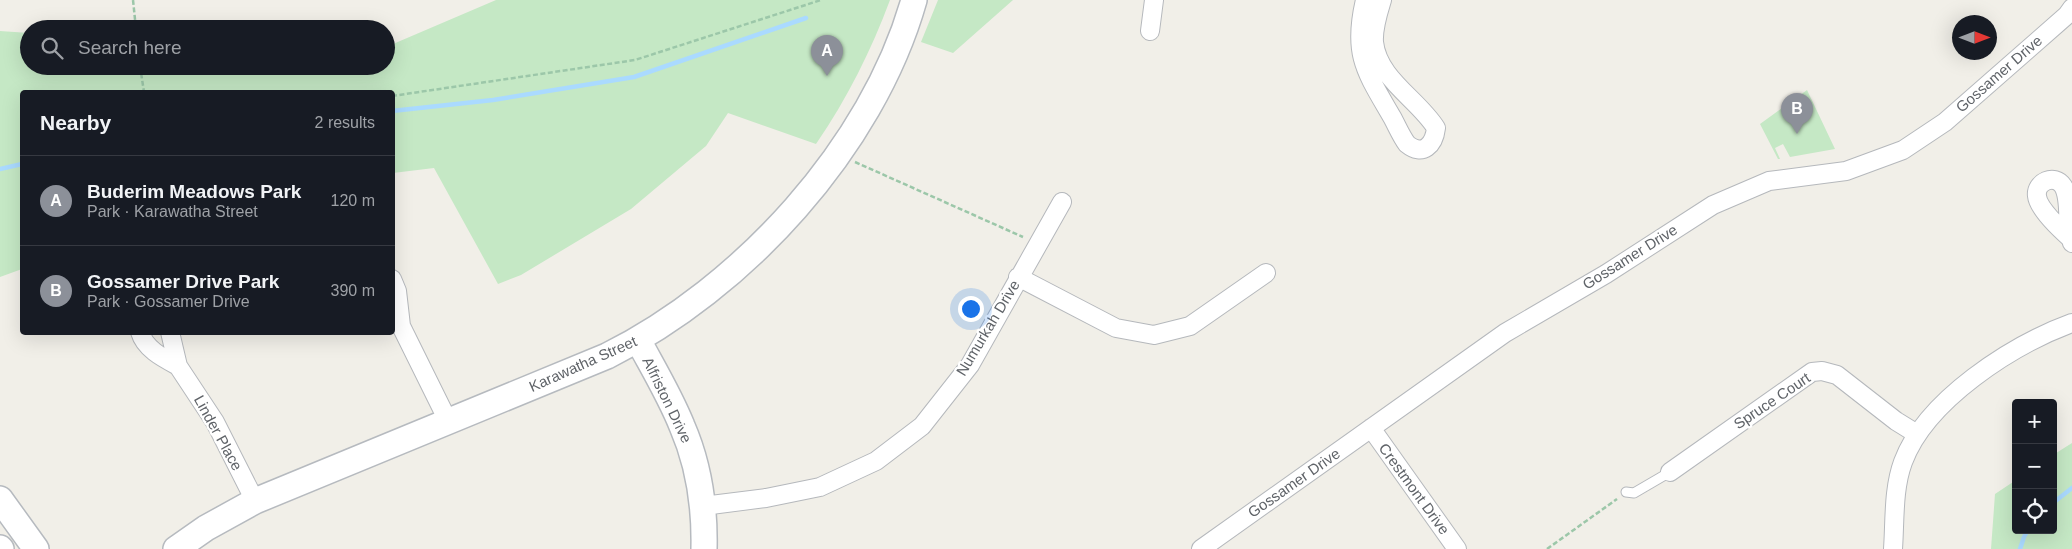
<!DOCTYPE html>
<meta charset="utf-8">
<style>
:root{--surface:#171b24;--page:#242831;--text:#f1f3f6;--muted:#9ea1a6;--line:#363941;--accent:#8c9099}
body{margin:0;font-family:Arial,sans-serif;background:var(--page);color:var(--text)}
.controls{position:absolute;right:15px;bottom:15px;display:grid;overflow:hidden;border-radius:5px;box-shadow:0 5px 20px #0002}
.controls button{width:45px;height:45px;display:grid;place-items:center;padding:0;border:0;border-bottom:1px solid var(--line);background:var(--surface);color:var(--text);font:25px sans-serif}
.compass{position:absolute;left:1952px;top:15px;width:45px;height:45px;border-radius:50%;background:var(--surface);box-shadow:0 5px 20px #0002;rotate:90deg}
.you{position:absolute;left:970px;top:308px;width:18px;height:18px;margin:-12px;border:4px solid #fff;border-radius:50%;background:#1a73e8;box-shadow:0 0 0 8px #1a73e833}
.badge{display:grid;place-items:center;width:32px;height:32px;border-radius:50%;background:var(--accent);color:#fff;font-size:16px;font-weight:700}
.pin{position:absolute;translate:-50% -41px;filter:drop-shadow(0 1px 2px #0008)}
.pin::after{content:'';position:absolute;top:26px;width:18px;height:15px;background:inherit;clip-path:polygon(0 0,100% 0,50% 100%)}
.list{margin:0;padding:0;list-style:none}
h2{display:flex;justify-content:space-between;align-items:center;height:65px;margin:0;padding:0 20px;font-size:21px}
h2 small{font-size:16px;font-weight:400;color:var(--muted)}
.list li{display:grid;grid-template-columns:32px 1fr auto;gap:15px;align-items:center;box-sizing:border-box;height:90px;padding:0 20px;border-top:1px solid var(--line)}
.list b{display:block;font-size:19px;white-space:nowrap}
.list p{margin:0;font-size:16px;white-space:nowrap;color:var(--muted)}
.list em{font-size:16px;font-style:normal;color:var(--muted)}
.icon{flex:none;width:28px;height:28px;fill:none;stroke:currentColor;stroke-width:2;stroke-linecap:round;stroke-linejoin:round}
.map{position:relative;flex:none;width:2072px;height:549px;overflow:hidden}
.search{position:absolute;background:var(--surface);box-shadow:0 5px 20px #0002;left:20px;top:20px;width:375px;height:55px;display:flex;align-items:center;gap:12px;box-sizing:border-box;padding:0 18px;border-radius:28px;color:var(--muted);font-size:19px}
.panel{position:absolute;background:var(--surface);box-shadow:0 5px 20px #0002;left:20px;top:90px;width:375px;height:245px;border-radius:5px}
.map>svg:first-child{display:block}
</style>
<div class="map">
<svg width="2072" height="549" viewBox="0 0 2072 549">
<rect width="100%" height="100%" fill="#f1efe8"/>
<path fill="#c5e8c5" d="M496,0H890C871,51 847,99 816,144L728,113L706,146L631,209L521,275L498,284L434,168L393,173L392,92H22V269L0,277V31L29,33V66H386V47Z
M938,0H1013L953,53L921,42Z
M1807,90L1835,149L1790,157L1783,144L1775,148L1780,159H1778L1760,124Z
M2072,443V549H1991L1995,494L2016,480V530H2053V455Z"/>
<g fill="none" stroke-linecap="round" stroke-linejoin="round">
<path stroke="#aadaff" stroke-width="4.5" d="M392,111L493,100L634,77L806,18
M0,169L22,164
M2053,503L2072,488
M2020,549L2024,537L2028,530"/>
<g stroke="#b5b8bc" stroke-width="11">
<path id="lane" d="M1626,492L1634,493L1670,472"/>
</g>
<g stroke="#b5b8bc" stroke-width="20">
<path id="street" d="M1365,0C1352,55 1366,72 1392,117C1397,126 1401,136 1407,144C1423,157 1434,145 1436,128C1418,99 1378,79 1374,42C1373,28 1378,13 1382,0
M1150,31L1154,0
M2070,238C2061,230 2038,208 2037,196C2035,182 2055,173 2063,186C2072,200 2065,227 2072,243
M1018,277L1116,328L1154,335L1190,326L1266,273
M392,279L397,291L401,326L448,421
M140,332C145,349 163,358 178,366
M170,332L178,366L215,422L255,501
M1371,428L1457,549
M1670,472L1812,372L1822,371L1837,375L1896,421L1917,434
M703,506L766,498L820,487L876,461L922,426L970,365L1062,202
M1201,549L1505,333L1606,274L1713,205L1769,181L1846,171L1903,150L1945,122L2067,15L2072,8
M1893,549C1895,521 1893,489 1903,462C1926,400 2012,345 2072,323"/>
</g>
<g stroke="#b6babf" stroke-width="28">
<path id="secondary" d="M638,340C653,368 670,396 682,426C699,465 705,506 704,549
M0,499L36,549
M0,548L1,549
M176,549L206,528L255,501L607,356C743,288 872,148 914,0"/>
</g>
<path stroke="#9cc7a9" stroke-width="2.5" stroke-dasharray="5 2.5" stroke-linecap="butt" d="M133,0L136,29
M140,66L144,92
M392,96L635,60L821,0
M855,162L1023,237
M1547,549L1617,499"/>
<use href="#lane" stroke="#fff" stroke-width="9"/>
<use href="#street" stroke="#fff" stroke-width="18"/>
<use href="#secondary" stroke="#fff" stroke-width="25"/>
</g>
<g text-anchor="middle" stroke-width="4.5" stroke-linejoin="round" paint-order="stroke">
<g font-size="15" fill="#5f6368" stroke="#fff">
<text transform="translate(1999 74) rotate(-41)" y="5">Gossamer Drive</text>
<text transform="translate(1630 257) rotate(-32)" y="5">Gossamer Drive</text>
<text transform="translate(988 328) rotate(-59)" y="5">Numurkah Drive</text>
<text transform="translate(583 364) rotate(-24)" y="5">Karawatha Street</text>
<text transform="translate(667 400) rotate(64)" y="5">Alfriston Drive</text>
<text transform="translate(1772 401) rotate(-34)" y="5">Spruce Court</text>
<text transform="translate(218 433) rotate(61)" y="5">Linder Place</text>
<text transform="translate(1294 483) rotate(-35)" y="5">Gossamer Drive</text>
<text transform="translate(1414 489) rotate(54)" y="5">Crestmont Drive</text>
</g>
</g>
</svg>
<div class="controls">
<button>+</button>
<button>−</button>
<button><svg class="icon" aria-label="locate" viewBox="0 0 24 24"><circle cx="12" cy="12" r="6"/><path d="M12 2v4M12 18v4M2 12h4M18 12h4"/></svg></button>
</div>
<svg class="compass" viewBox="-18 -18 36 36"><path d="M0-13l5 13h-10z" fill="#e53935"/><path d="M0 13l5-13h-10z" fill="#9ea1a6"/></svg>
<div class="you"></div>
<div class="pin badge" style="left:827px;top:76px">A</div>
<div class="pin badge" style="left:1797px;top:134px">B</div>
<div class="search"><svg class="icon" aria-label="search" viewBox="0 0 24 24"><circle cx="10" cy="10" r="6"/><path d="M15 15l6 6"/></svg>Search here</div>
<section class="panel">
<h2>Nearby<small>2 results</small></h2>
<ul class="list">
<li><span class="badge">A</span><div><b>Buderim Meadows Park</b><p>Park · Karawatha Street</p></div><em>120 m</em></li>
<li><span class="badge">B</span><div><b>Gossamer Drive Park</b><p>Park · Gossamer Drive</p></div><em>390 m</em></li>
</ul>
</section>
</div>
